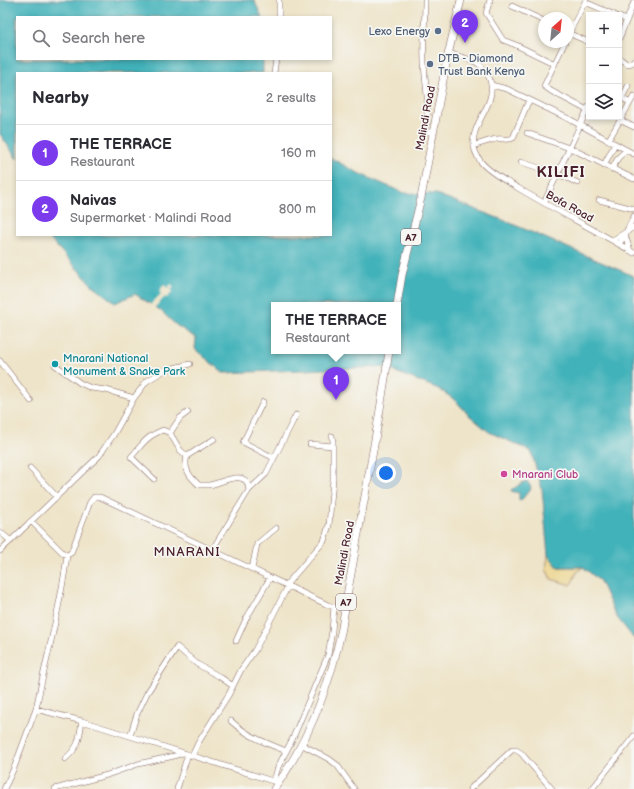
<!DOCTYPE html>
<meta charset="utf-8">
<style>
:root{--surface:#fff;--page:#f7f7f7;--text:#2b2b33;--muted:#7c7c81;--line:#e1e1e2;--accent:#7c3aed}
body{margin:0;font-family:"Balsamiq Sans",sans-serif;background:var(--page);color:var(--text)}
.controls{position:absolute;right:12px;top:12px;display:grid;overflow:hidden;border-radius:0px;box-shadow:0 2px 6px #0003}
.controls button{width:36px;height:36px;display:grid;place-items:center;padding:0;border:0;border-bottom:1px solid var(--line);background:var(--surface);color:var(--text);font:20px sans-serif}
.compass{position:absolute;left:538px;top:12px;width:36px;height:36px;border-radius:50%;background:var(--surface);box-shadow:0 2px 6px #0003;rotate:27deg}
.you{position:absolute;left:386px;top:473px;width:14px;height:14px;margin:-10px;border:3px solid #fff;border-radius:50%;background:#1a73e8;box-shadow:0 0 0 6px #1a73e833}
.badge{display:grid;place-items:center;width:26px;height:26px;border-radius:50%;background:var(--accent);color:#fff;font-size:13px;font-weight:700}
.pin{position:absolute;translate:-50% -33px;filter:drop-shadow(0 1px 2px #0008)}
.pin::after{content:'';position:absolute;top:21px;width:14px;height:12px;background:inherit;clip-path:polygon(0 0,100% 0,50% 100%)}
.popup{position:absolute;left:271px;top:302px;width:130px;height:52px;box-sizing:border-box;display:grid;place-content:center;border-radius:0px;background:var(--surface);filter:drop-shadow(0 1px 3px #0005);font-size:13px;white-space:nowrap;color:var(--muted)}
.popup b{font-size:15px;color:var(--text)}
.popup::after{content:'';position:absolute;left:50%;top:100%;margin-left:-8px;border:8px solid transparent;border-top-color:var(--surface)}
.list{margin:0;padding:0;list-style:none}
h2{display:flex;justify-content:space-between;align-items:center;height:52px;margin:0;padding:0 16px;font-size:17px}
h2 small{font-size:13px;font-weight:400;color:var(--muted)}
.list li{display:grid;grid-template-columns:26px 1fr auto;gap:12px;align-items:center;box-sizing:border-box;height:56px;padding:0 16px;border-top:1px solid var(--line)}
.list b{display:block;font-size:15px;white-space:nowrap}
.list p{margin:0;font-size:13px;white-space:nowrap;color:var(--muted)}
.list em{font-size:13px;font-style:normal;color:var(--muted)}
.icon{flex:none;width:22px;height:22px;fill:none;stroke:currentColor;stroke-width:2;stroke-linecap:round;stroke-linejoin:round}
.map{position:relative;flex:none;width:634px;height:789px;overflow:hidden}
.search{position:absolute;background:var(--surface);box-shadow:0 2px 6px #0003;left:16px;top:16px;width:316px;height:44px;display:flex;align-items:center;gap:10px;box-sizing:border-box;padding:0 14px;border-radius:0px;color:var(--muted);font-size:15px}
.panel{position:absolute;background:var(--surface);box-shadow:0 2px 6px #0003;left:16px;top:72px;width:316px;height:164px;border-radius:0px}
.map>svg:first-child{display:block}
</style>
<div class="map">
<svg width="634" height="789" viewBox="0 0 634 789">
<rect width="100%" height="100%" fill="#f6f6f2"/>
<filter id="ink" filterUnits="userSpaceOnUse"><feTurbulence type="fractalNoise" baseFrequency=".025" numOctaves="2"/><feDisplacementMap in="SourceGraphic" scale="8" xChannelSelector="R" yChannelSelector="G"/><feConvolveMatrix kernelMatrix="1 2 1 2 8 2 1 2 1" color-interpolation-filters="sRGB"/></filter>
<filter id="wash" filterUnits="userSpaceOnUse"><feTurbulence type="fractalNoise" baseFrequency=".012" numOctaves="4" result="noise"/><feDisplacementMap in="SourceGraphic" scale="16" xChannelSelector="R" yChannelSelector="G"/><feGaussianBlur stdDeviation="0.9" result="paint"/><feColorMatrix in="noise" values="0 0 0 0 0 0 0 0 0 0 0 0 0 0 0 0 0 1.4 0 .05"/><feComposite in="paint" operator="in"/></filter>
<g filter="url(#wash)">
<rect width="100%" height="100%" fill="#eee4c9"/>
<path fill="#eeda9e" stroke="#9c7c64" d="M548,555L558,567H583L577,572L571,585L551,579L546,569Z"/>
<path fill="#42b2ba" stroke="#466872" fill-rule="evenodd" d="M0,0H254L262,17H17V59H263V73H17V159L0,134Z
M331,158L360,174L404,193L436,194L508,222L629,274L634,277V639L616,616L600,581L583,567H558L548,555L542,489L531,451L489,432L470,416L455,400L439,389L383,367L223,373L195,349L196,338L176,325L161,311L135,294L115,303L92,285L50,239L48,235H331ZM274,305H398V351H274Z
M527,481L531,487L530,491L526,494L521,501L519,500V493L511,491L512,489C517,488 519,483 527,481Z"/>
<path fill="#eee4c9" d="M171,284L174,287L171,290L172,292L167,298L165,297L154,308L150,305L161,294L159,291L164,285L168,288Z"/>
</g>
<g filter="url(#ink)">
<g fill="none" stroke-linecap="round" stroke-linejoin="round">
<g stroke="#836462" stroke-width="6">
<path id="minor" d="M425,0C425,21 423,41 424,62C425,86 431,108 425,132H433
M490,0L486,13L503,40L516,45L555,64
M586,0L585,2L615,15
M512,6L544,21
M279,17V0
M619,17L627,20
M568,33L589,42
M568,35L585,2
M619,39L634,2
M565,42L544,86L551,91L587,110
M449,53C458,57 472,58 480,65C484,69 488,74 490,80C499,111 457,129 481,162C490,173 506,181 518,188C556,211 596,230 634,253
M619,58L627,64L632,63L634,60
M274,73L276,59
M491,85L507,89L569,119L634,154
M628,86L622,98L630,103
M620,120L634,127
M527,133L572,149L634,179
M608,141L634,96
M475,145C482,144 489,140 497,139C503,138 507,141 513,138L529,100
M521,162L558,174L578,183
M604,165L615,144
M612,169L618,158L626,150
M599,200L634,209
M544,203L589,106
M627,230L634,216
M625,235L630,250
M613,240L634,227
M619,244L628,231
M0,361L31,401
M55,365L80,383L91,388L106,390L134,398
M263,402L243,442L274,458
M188,412L180,418L170,433L180,450L187,456C183,469 190,477 199,485C203,485 206,485 209,485C221,483 238,472 247,482L249,490L212,550
M310,444L333,446
M187,456L214,439
M30,468L57,497
M154,479L131,457C143,444 145,437 163,430L170,433
M249,490L266,474L296,415
M31,521L64,554L67,555L71,553L90,502L94,497H100L288,586L328,605L344,610
M0,532L11,541
M0,551L99,456L114,434L134,398L147,381L165,370L190,364
M252,569L257,544L276,528
M286,585L324,541L329,525L333,479V441L332,436
M236,641L246,619L270,578
M36,709C46,658 61,607 67,555
M231,721C247,736 266,743 286,751
M130,736L137,714L147,693L177,647L197,664L220,677L233,686
M301,744L329,759L337,765L354,789
M192,756L198,743L229,694L241,670L255,650L288,586
M65,759C80,746 79,739 82,721
M274,781L278,767L292,740L328,655L332,631L334,607
M4,789L14,768L36,709L82,721L279,783
M55,789L107,775L138,764L174,756L183,753
M177,789L188,754
M470,789L512,750H516L521,753L552,789
M592,789L634,736"/>
</g>
<g stroke="#836462" stroke-width="8">
<path id="highway" d="M397,305L402,275L421,198L447,59L461,0
M274,789C308,742 330,685 342,628C343,621 344,614 345,608C348,587 353,566 356,545C368,480 380,416 389,351"/>
</g>
<use href="#minor" stroke="#fff" stroke-width="5"/>
<use href="#highway" stroke="#fff" stroke-width="7"/>
</g>
</g>
<g fill="#5c6f8a" stroke="#f6f6f2" stroke-width="1.5">
<circle cx="438" cy="31" r="4"/>
<circle cx="430" cy="64" r="4"/>
</g>
<circle fill="#0f9aa8" stroke="#f6f6f2" stroke-width="1.5" cx="55" cy="364" r="4"/>
<circle fill="#d1479c" stroke="#f6f6f2" stroke-width="1.5" cx="504" cy="474" r="4"/>
<g text-anchor="middle" stroke-width="3.5" stroke-linejoin="round" paint-order="stroke">
<g fill="#f6f6f2" stroke="#7e6067" stroke-width="1">
<rect x="401" y="229" width="20" height="16" rx="3"/>
<rect x="336" y="594" width="20" height="16" rx="3"/>
</g>
<g font-size="10" font-weight="bold" fill="#4a1f2b">
<text x="411" y="241">A7</text>
<text x="346" y="606">A7</text>
</g>
<g font-size="11" fill="#4e5e75" stroke="#f6f6f2" text-anchor="end">
<text x="430" y="35">Lexo Energy</text>
<text x="438" y="62" text-anchor="start">DTB - Diamond<tspan x="438" dy="13">Trust Bank Kenya</tspan></text>
</g>
<g font-size="11" fill="#4a1f2b" stroke="#f6f6f2">
<text transform="translate(425 118) rotate(-79)" y="4">Malindi Road</text>
<text transform="translate(570 206) rotate(29)" y="4">Bofa Road</text>
<text transform="translate(344 553) rotate(-79)" y="4">Malindi Road</text>
</g>
<g font-size="11" fill="#0d838f" stroke="#f6f6f2" text-anchor="start">
<text x="63" y="362">Mnarani National<tspan x="63" dy="13">Monument &amp; Snake Park</tspan></text>
</g>
<g font-size="11" fill="#b23c85" stroke="#f6f6f2" text-anchor="start">
<text x="512" y="478">Mnarani Club</text>
</g>
<g font-size="13" letter-spacing="1" fill="#4a1f2b" stroke="#f6f6f2">
<text x="187" y="556">MNARANI</text>
</g>
<g font-size="15" font-weight="bold" letter-spacing="1" fill="#4a1f2b" stroke="#f6f6f2">
<text x="561" y="177">KILIFI</text>
</g>
</g>
</svg>
<div class="controls">
<button>+</button>
<button>−</button>
<button><svg class="icon" aria-label="layers" viewBox="0 0 24 24"><path d="M12 4l9 5-9 5-9-5zM3 14l9 5 9-5"/></svg></button>
</div>
<svg class="compass" viewBox="-18 -18 36 36"><path d="M0-13l5 13h-10z" fill="#e53935"/><path d="M0 13l5-13h-10z" fill="#7c7c81"/></svg>
<div class="you"></div>
<div class="pin badge" style="left:336px;top:400px">1</div>
<div class="popup"><b>THE TERRACE</b>Restaurant</div>
<div class="pin badge" style="left:465px;top:43px">2</div>
<div class="search"><svg class="icon" aria-label="search" viewBox="0 0 24 24"><circle cx="10" cy="10" r="6"/><path d="M15 15l6 6"/></svg>Search here</div>
<section class="panel">
<h2>Nearby<small>2 results</small></h2>
<ul class="list">
<li><span class="badge">1</span><div><b>THE TERRACE</b><p>Restaurant</p></div><em>160 m</em></li>
<li><span class="badge">2</span><div><b>Naivas</b><p>Supermarket · Malindi Road</p></div><em>800 m</em></li>
</ul>
</section>
</div>
